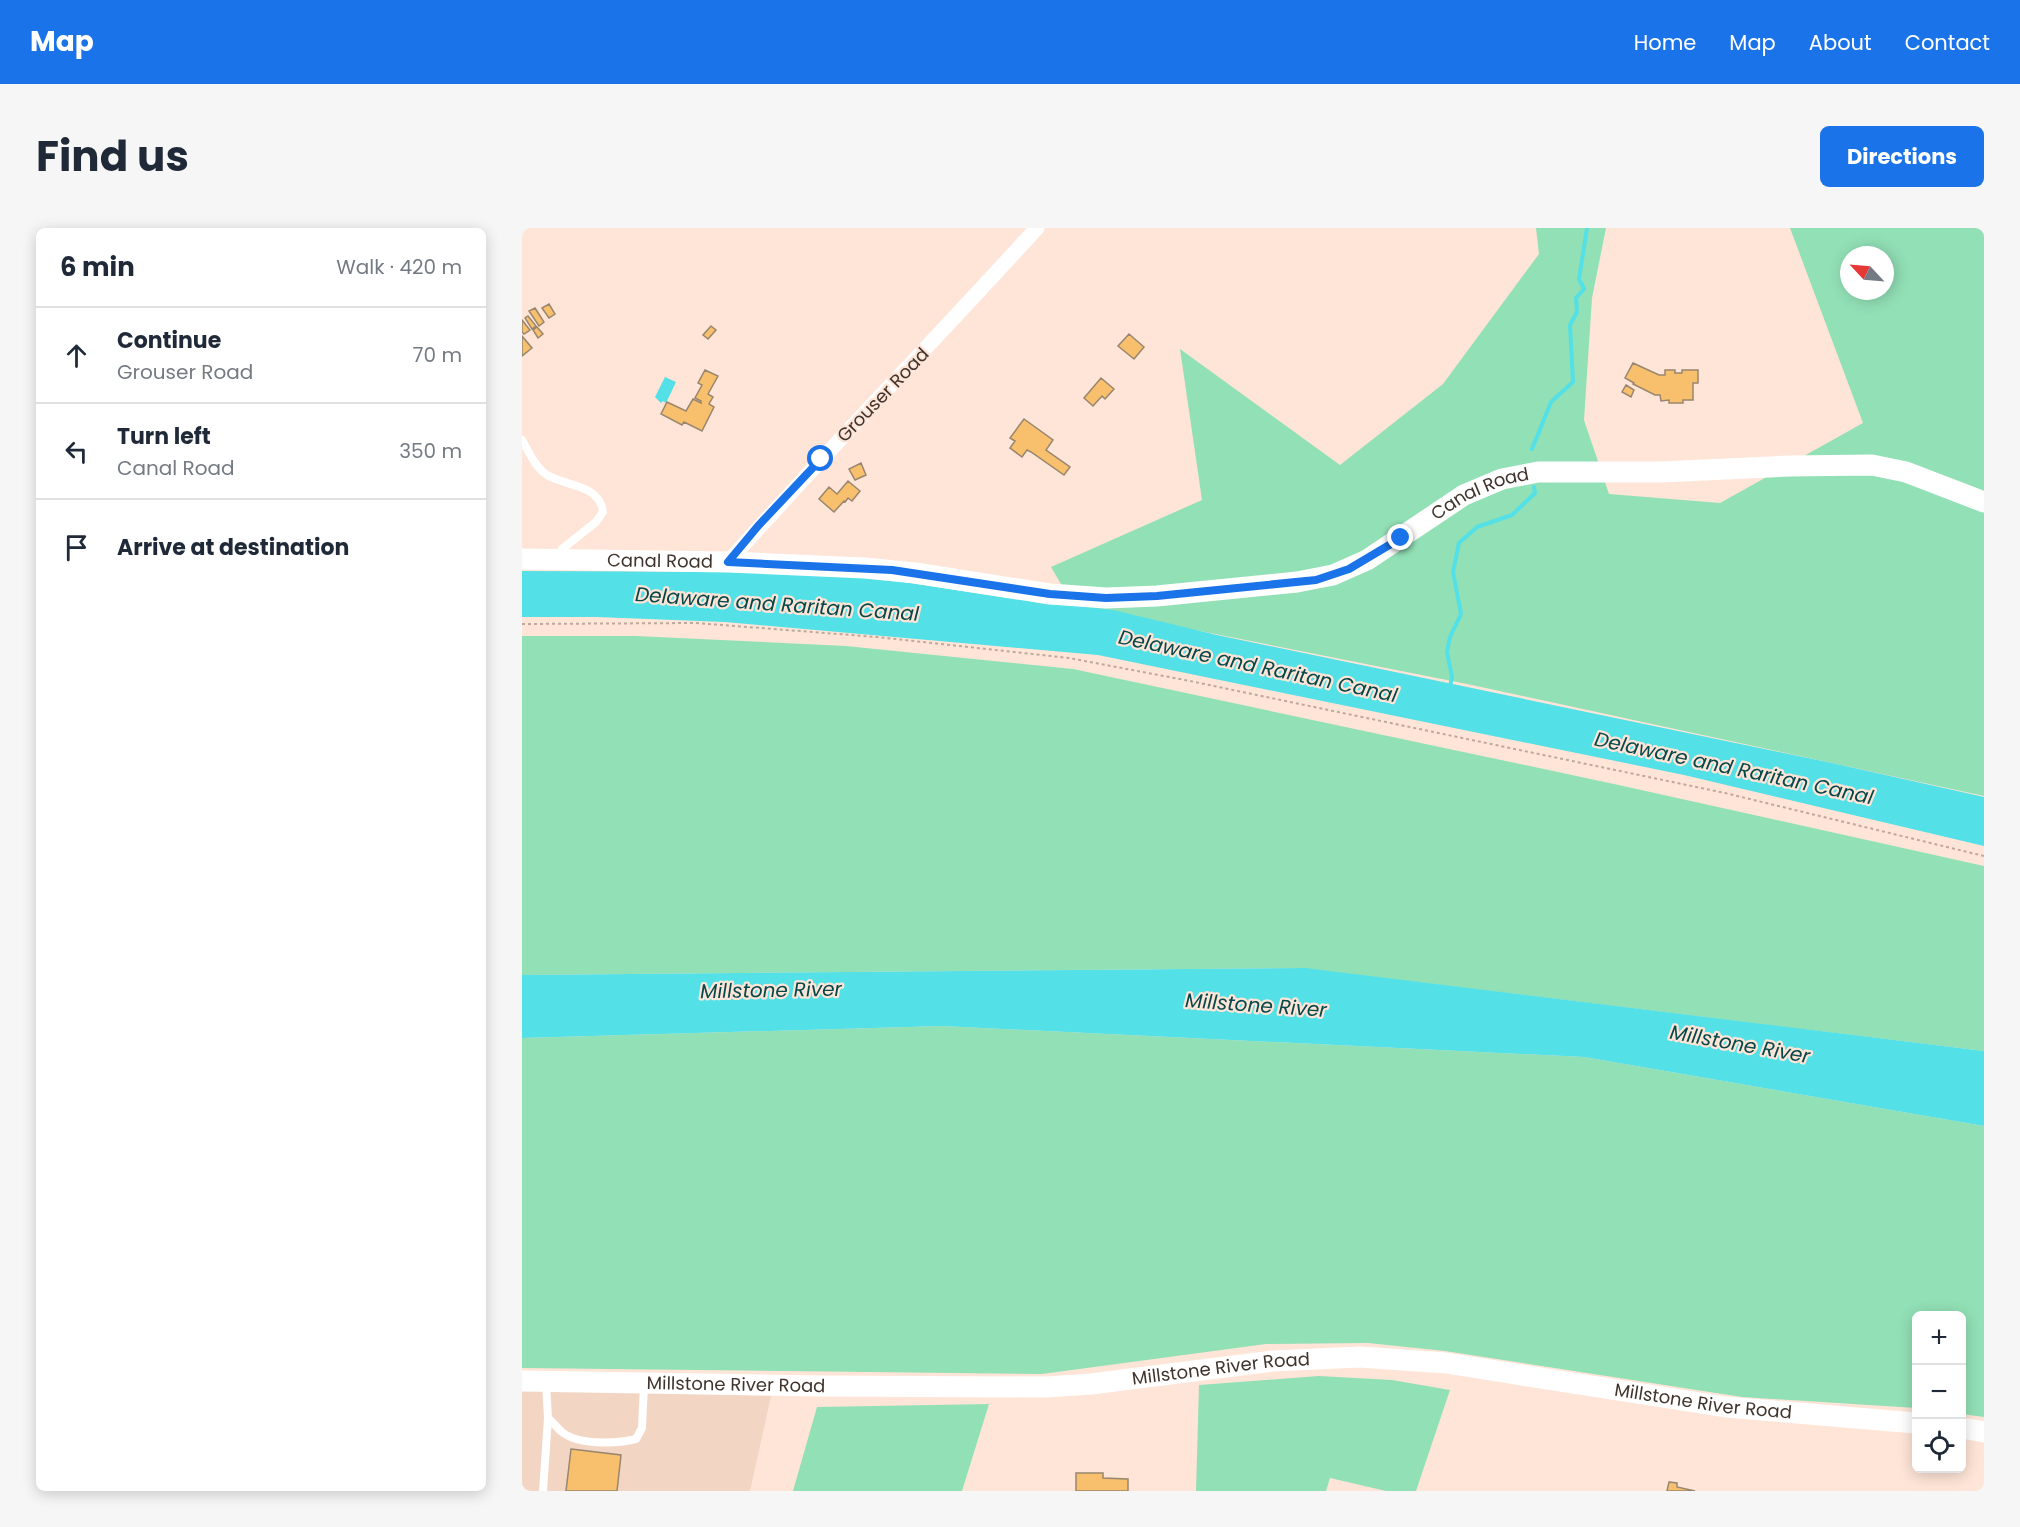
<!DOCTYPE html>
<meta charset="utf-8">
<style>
:root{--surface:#fff;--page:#f6f6f7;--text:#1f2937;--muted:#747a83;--line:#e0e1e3;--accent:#1a73e8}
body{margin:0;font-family:Poppins,sans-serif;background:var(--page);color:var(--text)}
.controls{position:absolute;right:18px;bottom:18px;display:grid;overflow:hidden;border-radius:9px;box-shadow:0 3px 15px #0003}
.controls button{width:54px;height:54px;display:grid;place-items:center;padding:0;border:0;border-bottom:2px solid var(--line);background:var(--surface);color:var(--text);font:30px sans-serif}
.compass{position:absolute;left:1318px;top:18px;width:54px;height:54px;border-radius:50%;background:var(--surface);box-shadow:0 3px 15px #0003;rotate:296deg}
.stop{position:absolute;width:18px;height:18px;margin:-14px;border:4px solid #1a73e8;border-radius:50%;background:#fff}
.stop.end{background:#1a73e8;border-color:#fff;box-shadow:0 2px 6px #0008}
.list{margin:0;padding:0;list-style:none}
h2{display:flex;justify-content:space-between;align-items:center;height:78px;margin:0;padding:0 24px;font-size:26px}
h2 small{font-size:20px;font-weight:400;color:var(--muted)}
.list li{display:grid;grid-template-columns:39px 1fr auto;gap:18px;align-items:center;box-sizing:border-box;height:96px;padding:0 24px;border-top:2px solid var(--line)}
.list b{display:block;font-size:22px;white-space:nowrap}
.list p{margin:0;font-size:20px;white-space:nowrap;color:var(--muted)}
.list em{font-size:20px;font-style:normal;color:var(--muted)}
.icon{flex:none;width:33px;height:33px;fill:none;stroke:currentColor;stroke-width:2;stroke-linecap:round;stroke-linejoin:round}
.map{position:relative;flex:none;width:1462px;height:1263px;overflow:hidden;border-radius:9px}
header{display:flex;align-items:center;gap:36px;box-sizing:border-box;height:84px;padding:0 30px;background:var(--accent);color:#fff}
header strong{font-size:28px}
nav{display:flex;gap:33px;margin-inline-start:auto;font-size:21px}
.intro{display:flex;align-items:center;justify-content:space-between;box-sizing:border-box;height:144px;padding:0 36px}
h1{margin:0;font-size:42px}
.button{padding:15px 27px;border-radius:9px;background:var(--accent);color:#fff;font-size:21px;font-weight:700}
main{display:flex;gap:36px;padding:0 36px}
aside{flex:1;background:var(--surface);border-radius:9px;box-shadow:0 3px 15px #0003}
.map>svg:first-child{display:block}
</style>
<header>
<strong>Map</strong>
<nav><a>Home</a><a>Map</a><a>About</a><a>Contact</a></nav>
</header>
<div class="intro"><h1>Find us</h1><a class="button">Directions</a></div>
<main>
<aside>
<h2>6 min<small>Walk · 420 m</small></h2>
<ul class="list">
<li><svg class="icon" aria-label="ahead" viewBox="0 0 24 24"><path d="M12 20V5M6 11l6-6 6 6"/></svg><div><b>Continue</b><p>Grouser Road</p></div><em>70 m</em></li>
<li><svg class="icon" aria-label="left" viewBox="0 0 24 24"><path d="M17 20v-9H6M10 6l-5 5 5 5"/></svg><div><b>Turn left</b><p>Canal Road</p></div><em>350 m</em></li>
<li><svg class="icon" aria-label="arrive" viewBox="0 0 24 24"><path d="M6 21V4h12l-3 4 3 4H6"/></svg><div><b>Arrive at destination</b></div></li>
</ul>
</aside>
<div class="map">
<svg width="1462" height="1263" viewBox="0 0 1462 1263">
<rect width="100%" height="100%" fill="#fee5d7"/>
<path fill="#f3d5c4" d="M0,1162L249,1168L228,1263H0Z"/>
<path fill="#92e0b6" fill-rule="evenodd" d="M1014,0H1084L1070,70L1062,192L1087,266L1198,275L1341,195L1268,0H1462V568L950,457L552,378L529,339L680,272L658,121L818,237L921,156L1017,26ZM1327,27H1363V63H1327Z
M0,408H114L324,418L551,441L1092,556L1462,638V823L779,740L0,747Z
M420,798L1062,829L1462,898V1189L1440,1186V1088H1394V1180L1220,1169L923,1123L846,1115L744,1116L520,1146L0,1140V810Z
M797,1148L870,1152L928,1162L894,1263H864L808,1250L804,1263H674L677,1157Z
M467,1176L440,1263H271L295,1179Z"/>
<path fill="#53e0e6" d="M143,149L154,154L144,175L141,173L139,175L133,169Z
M0,343L228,344L362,351L493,371L591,382L695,407L1310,535L1462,569V618L1162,547L576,427L203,394L75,389H0Z
M783,740L1462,823V898L1062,829L420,798L0,810V747Z"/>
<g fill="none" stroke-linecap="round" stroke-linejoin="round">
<path stroke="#53e0e6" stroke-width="4" d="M1010,221L1029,174L1051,154L1048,97L1055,84L1054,70L1062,61L1057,51L1065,0
M928,459L930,449L925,424L928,409L939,386L931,344L937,315L955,299L990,287L1013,265L1012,259"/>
</g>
<path fill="#f8bf6d" stroke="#98866e" stroke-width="1.5" d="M27,76L33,86L27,90L20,80Z
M13,80L22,94L17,98L7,83Z
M6,88L14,98L10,101L3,90Z
M0,92L8,102L2,106L0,104Z
M189,98L194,102L186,111L181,107Z
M15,99L21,106L16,110L11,102Z
M607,106L622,119L612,131L596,118Z
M0,108L10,120L0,128Z
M1111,135L1137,147H1143V142H1153V145H1160V142H1176V155H1171V172H1161V175H1147V172L1139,173L1138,167H1133L1111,156L1112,155L1103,150Z
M183,142L196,148L186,166L191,169L187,176L192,179L180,203L162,194L160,197L139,186L145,174L164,183L171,171L179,175V173L173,170L180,157L176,155Z
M579,150L592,161L583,171L580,168L571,178L562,170Z
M1104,157L1112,162L1109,169L1100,164Z
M502,191L531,212L524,222L548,239L542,247L509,224L505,222L500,229L488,220L493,213L488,210Z
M339,235L344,247L333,252L327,241Z
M326,253L338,263L330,273L326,270L323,274L322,273L312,284L297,271L307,259L315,266Z
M49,1221L99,1227L95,1263H44Z
M554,1245H581V1250L606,1251V1263H554Z
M1147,1254L1155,1255V1259L1173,1263H1145Z"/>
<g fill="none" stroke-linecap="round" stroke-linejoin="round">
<path stroke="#bda99d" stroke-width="2" stroke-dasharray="3 3" stroke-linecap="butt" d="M0,396L174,395L355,409L547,430L668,453L1203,565L1462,628"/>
<path stroke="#fff" stroke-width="8" d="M0,212C7,224 13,239 25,247C46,259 77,256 81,284L74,294L40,321L39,331
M26,1190C31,1194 35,1200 40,1204C56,1217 94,1216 114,1211L120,1200L122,1157
M21,1263L26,1190L24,1155"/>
<path stroke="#fff" stroke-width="15" d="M206,334C307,221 413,112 515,0"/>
<g stroke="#fff" stroke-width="21">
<path id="s1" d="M0,331L206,334L343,340L393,345L528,366L584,370L635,368L775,354L811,347L845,332L942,267L980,251L1016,244H1139L1267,238L1350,237L1384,244L1462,274"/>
<path id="s2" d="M0,1153L298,1158L524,1159L569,1156L751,1133L838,1129L924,1135L1204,1179L1394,1195"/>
<path d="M1440,1200L1462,1204"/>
</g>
</g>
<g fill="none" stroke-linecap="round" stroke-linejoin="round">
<path stroke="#1a73e8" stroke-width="8" d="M299,231L236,298L206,334L370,342L528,366L584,370L635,368L794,352L827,341L879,310"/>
</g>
<g text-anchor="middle" stroke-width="4.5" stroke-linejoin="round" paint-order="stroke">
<g font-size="18" fill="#40342d" stroke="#fee5d7">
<text transform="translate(361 167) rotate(-46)" y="6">Grouser Road</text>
<text dy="6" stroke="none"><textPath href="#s1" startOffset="984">Canal Road</textPath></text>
<text dy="6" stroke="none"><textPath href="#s1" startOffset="138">Canal Road</textPath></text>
<text dy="6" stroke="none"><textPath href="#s2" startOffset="700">Millstone River Road</textPath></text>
<text dy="6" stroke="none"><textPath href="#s2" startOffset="214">Millstone River Road</textPath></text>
<text dy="6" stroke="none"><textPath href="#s2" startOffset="1186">Millstone River Road</textPath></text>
</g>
<g font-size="20" font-style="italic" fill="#05484a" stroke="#fee5d7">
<text transform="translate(255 376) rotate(4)" y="7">Delaware and Raritan Canal</text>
<text transform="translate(736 438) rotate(12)" y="7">Delaware and Raritan Canal</text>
<text transform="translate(1212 540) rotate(12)" y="7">Delaware and Raritan Canal</text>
<text transform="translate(249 762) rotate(-1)" y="7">Millstone River</text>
<text transform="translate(734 777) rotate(4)" y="7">Millstone River</text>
<text transform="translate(1218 816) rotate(10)" y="7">Millstone River</text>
</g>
</g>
</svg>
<div class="controls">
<button>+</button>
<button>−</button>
<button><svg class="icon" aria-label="locate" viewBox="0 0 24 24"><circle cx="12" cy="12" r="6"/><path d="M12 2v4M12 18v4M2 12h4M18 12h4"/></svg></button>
</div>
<svg class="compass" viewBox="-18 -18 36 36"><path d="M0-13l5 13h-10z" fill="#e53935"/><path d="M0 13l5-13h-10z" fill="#747a83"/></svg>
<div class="stop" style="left:299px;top:231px"></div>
<div class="stop end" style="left:879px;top:310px"></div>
</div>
</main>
